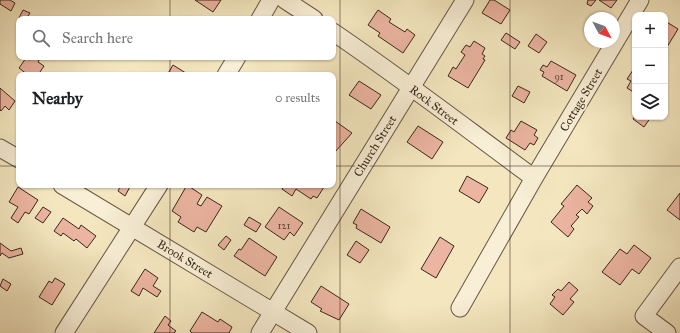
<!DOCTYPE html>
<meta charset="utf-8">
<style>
:root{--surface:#fff;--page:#f2f2f2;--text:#202124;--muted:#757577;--line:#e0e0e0}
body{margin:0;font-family:"IM FELL Great Primer",serif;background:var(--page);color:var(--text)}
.controls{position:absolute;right:12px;top:12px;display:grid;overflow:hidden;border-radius:8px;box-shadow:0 1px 3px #0004}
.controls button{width:36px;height:36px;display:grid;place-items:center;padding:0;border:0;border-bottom:1px solid var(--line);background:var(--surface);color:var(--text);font:20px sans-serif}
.compass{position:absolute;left:584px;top:12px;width:36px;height:36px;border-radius:50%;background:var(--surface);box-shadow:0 1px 3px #0004;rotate:131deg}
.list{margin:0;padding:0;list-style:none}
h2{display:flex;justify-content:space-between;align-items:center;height:52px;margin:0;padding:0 16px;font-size:17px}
h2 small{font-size:13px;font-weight:400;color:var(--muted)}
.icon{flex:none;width:22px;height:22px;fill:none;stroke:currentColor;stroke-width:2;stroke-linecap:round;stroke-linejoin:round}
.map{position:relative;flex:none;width:680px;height:333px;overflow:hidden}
.search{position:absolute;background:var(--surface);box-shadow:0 1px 3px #0004;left:16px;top:16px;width:320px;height:44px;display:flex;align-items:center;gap:10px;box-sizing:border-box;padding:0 14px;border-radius:8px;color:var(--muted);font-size:15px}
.panel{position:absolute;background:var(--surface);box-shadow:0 1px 3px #0004;left:16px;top:72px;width:320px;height:116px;border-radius:8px}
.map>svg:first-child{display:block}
</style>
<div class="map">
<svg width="680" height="333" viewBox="0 0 680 333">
<rect width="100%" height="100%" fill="#f4e7c0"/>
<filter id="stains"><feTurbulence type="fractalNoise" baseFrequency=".005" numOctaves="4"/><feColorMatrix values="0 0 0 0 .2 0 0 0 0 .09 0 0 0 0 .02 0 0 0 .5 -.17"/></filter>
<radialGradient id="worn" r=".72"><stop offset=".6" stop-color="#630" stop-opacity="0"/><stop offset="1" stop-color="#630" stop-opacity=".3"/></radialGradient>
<path fill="#ecb5a1" stroke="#3a271a" d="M0,0H10L15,3L11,11L0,4Z
M195,0H221L213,12Z
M490,0H494L510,10L501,24L482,13Z
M588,0H596L591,6L587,4Z
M599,0H617L611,8Z
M23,10L30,13L26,19H21L19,18Z
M378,10L391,19L389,22L405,32L407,29L415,35L403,53L378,36L380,33L368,25Z
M665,21L678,29L667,47L665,45Z
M506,33L520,42L515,49L501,40Z
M536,34L547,42L539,53L528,46Z
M474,41L485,48L482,54L485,56L483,59L485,60L468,88L448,76L453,67L456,69L465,55L461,52L466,45L470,47Z
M32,57H41L38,62L44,66L38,75H28L19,68L26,58L30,60Z
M551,61L576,75L567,91L542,76L544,72L540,70L543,65L547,67Z
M173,65L189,75H167Z
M633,70L635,71V93L627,88L631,81L627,79Z
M359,81L381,95L371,109L349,95Z
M518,86L530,92L524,103L512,96Z
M0,88L15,101L9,110L5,106L1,111L0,110Z
M635,116V117H651L644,127L633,119Z
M335,121L352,133L335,152L333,150V124Z
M521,121L537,130L534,135L538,138L534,145L530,143L525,150L506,138L511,130L514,132Z
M418,126L443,142L432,159L407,142Z
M467,176L488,188L479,203L459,191Z
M117,185H131L125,196L118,191L120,187Z
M187,185L202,195L197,204L201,206L207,197L222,206L206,232L197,227L194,232L178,222L181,217L172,211Z
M285,185H320L324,187L317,198L313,196L311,199L296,189L292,196L282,189Z
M577,185L592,198L588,202L593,206L587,214L582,209L576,215L579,217L571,226L574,229L568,237L551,222L564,206L561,204Z
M18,187L38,200L29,214L25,212L18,223L11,218L18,207L9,202Z
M680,193V220L667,210Z
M43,207L51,212L43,223L35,218Z
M279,207L303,223L294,236L290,232L284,240L265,227Z
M361,209L390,227L381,243L356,228L357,225L353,223Z
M249,217L261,224L256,232L244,225Z
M63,218L79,229L81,225L96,236L87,248L76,239L74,241L63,233L61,236L54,231Z
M226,236L231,240L224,250L218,245Z
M440,237L454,246L436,278L421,269Z
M249,238L277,257L265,276L234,256L239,249L241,250Z
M356,241L369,250L360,263L347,255Z
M0,243L11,251L21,248L23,254L9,258L2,253L0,256Z
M634,245L651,258L639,274L632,269L620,285L602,272L620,249L627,254Z
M145,269L158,278L153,286L161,291L157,297L143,288L139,296L131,291Z
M55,278L65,284L52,305L39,297L49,281L52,283Z
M3,279L11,284L7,291L0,286Z
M569,282L578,290L570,299L574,302L563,315L550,304L555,297L552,295L558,289L561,291Z
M321,286L349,304L339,320L320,311L322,309L311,302Z
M202,312L218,322L220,319L232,327L229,333H192L190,331Z
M165,316L171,321L168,325L176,331L174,333H154Z"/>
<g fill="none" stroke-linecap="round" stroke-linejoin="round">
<g stroke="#685744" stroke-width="19">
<path id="street" d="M285,0L314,19
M260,19L271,0
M333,32C401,78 467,129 534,178
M226,75L237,57
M0,148L19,159
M62,185L308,333
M460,308L534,178L640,0
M64,333L159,185
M260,333L465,0
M667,333L644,316L680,267"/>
</g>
<use href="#street" stroke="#f8efd6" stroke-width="17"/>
</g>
<path fill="none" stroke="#3a271a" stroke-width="1" stroke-opacity="0.55" d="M170,0V19M340,0V333M510,0V333M170,57V75M0,166H19M333,166H680M170,185V333"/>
<g text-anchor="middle" stroke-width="4" stroke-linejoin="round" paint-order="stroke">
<g font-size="10" fill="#664a3c">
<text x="559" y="80">91</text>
<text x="284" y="229">121</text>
</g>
<g font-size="12" fill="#3a271a" stroke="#f8efd6">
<text transform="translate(581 100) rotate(-59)" y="4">Cottage Street</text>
<text transform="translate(434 105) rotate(37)" y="4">Rock Street</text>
<text transform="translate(375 146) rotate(-58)" y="4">Church Street</text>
<text transform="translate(185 259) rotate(31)" y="4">Brook Street</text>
</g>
</g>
<rect width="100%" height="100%" filter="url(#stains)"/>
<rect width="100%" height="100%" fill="url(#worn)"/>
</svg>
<div class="controls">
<button>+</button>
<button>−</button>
<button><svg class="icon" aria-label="layers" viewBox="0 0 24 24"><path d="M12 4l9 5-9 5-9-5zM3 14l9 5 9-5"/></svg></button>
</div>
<svg class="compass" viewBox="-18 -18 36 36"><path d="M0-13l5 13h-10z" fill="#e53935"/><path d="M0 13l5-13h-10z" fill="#757577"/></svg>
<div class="search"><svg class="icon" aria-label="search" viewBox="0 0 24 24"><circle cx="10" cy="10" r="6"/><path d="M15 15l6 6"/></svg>Search here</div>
<section class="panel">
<h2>Nearby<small>0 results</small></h2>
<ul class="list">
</ul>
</section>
</div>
